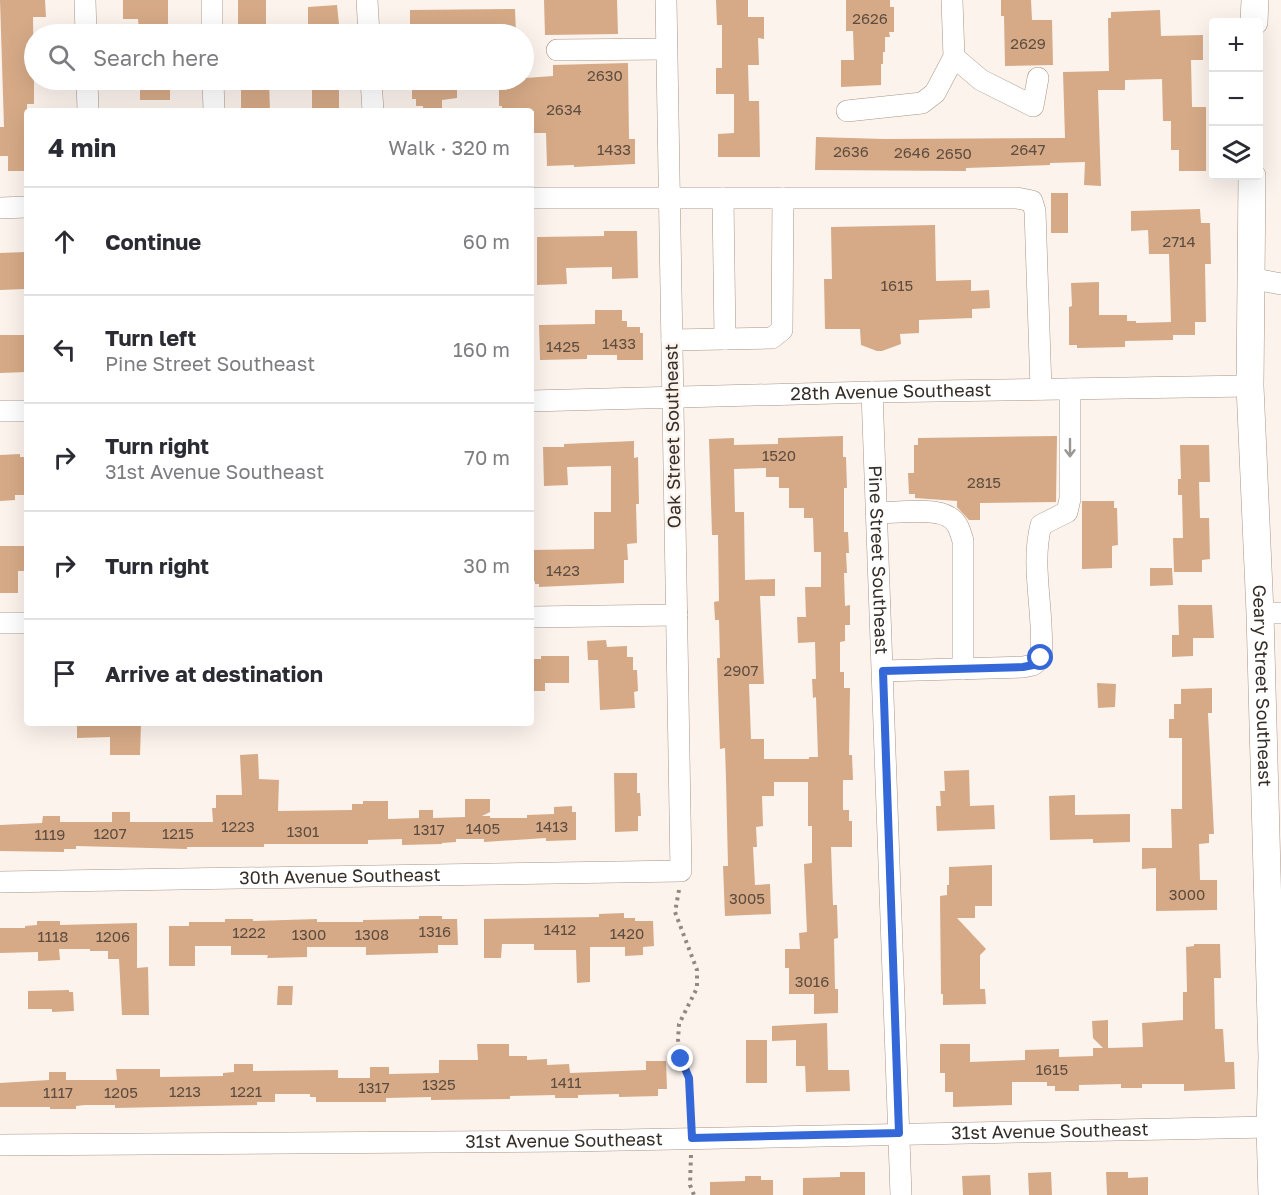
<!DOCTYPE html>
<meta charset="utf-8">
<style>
:root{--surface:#fff;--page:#f2f2f3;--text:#2b2b33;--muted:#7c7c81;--line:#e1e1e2}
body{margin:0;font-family:"Golos Text",sans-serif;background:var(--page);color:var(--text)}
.controls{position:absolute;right:18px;top:18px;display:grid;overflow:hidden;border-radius:6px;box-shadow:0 6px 24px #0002}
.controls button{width:54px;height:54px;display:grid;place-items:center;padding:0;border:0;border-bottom:2px solid var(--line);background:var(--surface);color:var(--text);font:30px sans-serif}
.stop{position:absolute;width:18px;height:18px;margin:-14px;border:4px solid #3467d7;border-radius:50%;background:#fff}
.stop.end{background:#3467d7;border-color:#fff;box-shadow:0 2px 6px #0008}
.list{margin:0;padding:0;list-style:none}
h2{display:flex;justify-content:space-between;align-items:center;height:78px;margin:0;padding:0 24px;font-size:26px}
h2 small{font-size:20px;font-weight:400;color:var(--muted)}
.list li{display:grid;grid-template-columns:39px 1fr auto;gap:18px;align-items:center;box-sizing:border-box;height:108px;padding:0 24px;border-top:2px solid var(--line)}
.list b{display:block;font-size:22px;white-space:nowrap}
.list p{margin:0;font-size:20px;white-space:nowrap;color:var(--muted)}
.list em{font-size:20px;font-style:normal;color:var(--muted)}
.icon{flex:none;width:33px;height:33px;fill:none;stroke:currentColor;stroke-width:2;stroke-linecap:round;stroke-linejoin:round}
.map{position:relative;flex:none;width:1281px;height:1195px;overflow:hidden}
.search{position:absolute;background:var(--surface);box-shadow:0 6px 24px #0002;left:24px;top:24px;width:510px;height:66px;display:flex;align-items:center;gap:15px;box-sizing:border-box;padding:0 21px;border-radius:33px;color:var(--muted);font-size:22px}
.panel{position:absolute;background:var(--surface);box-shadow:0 6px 24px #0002;left:24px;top:108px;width:510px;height:618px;border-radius:6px}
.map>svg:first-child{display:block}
</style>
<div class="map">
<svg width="1281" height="1195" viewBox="0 0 1281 1195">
<rect width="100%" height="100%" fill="#fcf3ed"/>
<path fill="#d6aa87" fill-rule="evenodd" d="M0,0H45L46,17H33L34,84V104H27V171H8V156H0V127H4Z
M123,0H168V32L139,33L138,19H123Z
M238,0H266V31L238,32Z
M544,0H617L618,34L545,35Z
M716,0H748V17H764V39L758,38L759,65H748L749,101H759L760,157H718V134L734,133V94H716V68H722V25H717Z
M846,0H890V7H894V32H889L890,37H885V52H883V64H881V85L841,87V60H854L853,31H846Z
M1001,0H1031L1032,20H1052L1053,65L1005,66L1004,16H1001Z
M337,5L340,34H308V7Z
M515,9L516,34H410V10Z
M1160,10L1161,36L1203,35V60H1191L1192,107H1206V171H1179V150H1171V121H1163L1162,79L1125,80V90H1098L1101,186L1084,185L1085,162L1050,163V165L966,168V171L815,170L816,137L884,139L1065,138L1063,72L1109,71L1108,18H1111V12Z
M628,63L629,139H635V164L574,167V165L547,166L546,133H534V111H502V106H499V80L553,76V65Z
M140,80H170V100H140Z
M241,80H269L270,111H241Z
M412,80H457V98L442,100V111H423V106H416V99H412Z
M312,89H339V111H312Z
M1051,193H1068V233H1051Z
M1200,209L1201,223H1210L1211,264H1205L1206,322H1195V335H1173V340L1125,341V347L1077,348V345H1069V307L1072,306L1071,283L1099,282V315H1127V321H1136V323L1171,322L1169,254H1149L1148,230L1131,231V211Z
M935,225L936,281L971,280V291L989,290L990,308L972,309V318L919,320V333L900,334L901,344L882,351H877L861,345L860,329H825L824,279H832L831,227Z
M604,231H637L638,278L612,279V267L566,268L567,284L537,285V237L604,236Z
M25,252L27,254V280H24L25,289L0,290V253Z
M595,310H622V321H627V327H640V333H643V360H617V355H587V359L540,360L539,325L595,324Z
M0,335H27V372L0,373Z
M843,436V457H846L847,488H844V532H848L849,553H846L847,573H844L845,606L850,605V625H845V641L840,642V672H844V688H850L849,755H852L853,780H843V810H849V821H852V847H831L833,905H837L838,938L834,939L835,989H838V1013L814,1014V994H789V968H785V949H800L799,933L807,932L804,864L812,863V826H808V782H774V796H762L763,826L756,827L757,847H753L755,885L770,884L771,914L725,916L723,866H728L726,779L725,748L720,749L717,658H720L719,620H715L714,602L719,601L718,535H712L709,439L734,438V445L778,444V438ZM766,468V477H779V488H789V508H804V518H813L814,552H821V587H805L806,617H797L798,643L815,642L816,679H812L813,698L816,697L818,757H809V759H764V739H751L749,684H764L760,596H775V579L745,580L744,512H735L734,469Z
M1057,436L1056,502L980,503V520H969L957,507V501L915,498V494H909L908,473H914V445H918V438Z
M634,441V458L638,457L639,504H636L637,543L627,544L628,560H624V583L539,587V584H535V581L531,582V550L594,549V512H611V466L567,467L568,485L544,486L543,447H564V444Z
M1180,445H1209L1210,482H1199L1200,518H1209L1210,559L1202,560V572H1174L1173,538H1183L1182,495H1178V479H1181Z
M20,454V457H27V495H15V500L0,501V455Z
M1082,501H1114V508H1117L1118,545L1112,546V568L1082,569Z
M0,546H27V571H18V593H0Z
M1150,568H1172L1173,585L1150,586Z
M1178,605H1212L1214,638H1193V656L1172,657V635H1179Z
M606,640L607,647L627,646V657H633V670H637L638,691L634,692L635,708L600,710L598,660H588L587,641Z
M541,656H569V683H545V691H531V659H541Z
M1097,683L1116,684L1115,707L1098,708Z
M1212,688V713H1208L1214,834H1209V843L1199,844L1200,880H1217V910L1156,911V868L1142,869V848H1172L1171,809H1182V738H1169V719H1174V704H1181V689Z
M77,723H141L140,755H110V737L77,738Z
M258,754L259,779L279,780L278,811L352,810V804H363V801H388V819L419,818V810H433V818L465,817V799H490V812L482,816H490V818H527V815L554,814V807L572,806V812H576V840L546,841V838L484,842V839H456V842L442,843V844L402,845V839L368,840V844H264V847H187V849L76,846V849H64V852L0,851V825L42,823L43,816H60V822H112V812H130V822H213L212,808H216V795H242L240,755Z
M969,770L970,806L994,805L995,829L937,831L936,806H941L940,791H945L944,771Z
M614,773H637V793H640L641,816H638V831L615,832Z
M1075,795V815L1130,814V842L1093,843V839L1050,840L1049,796Z
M992,865V906H975V918H957L986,949L980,955V989H985L986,1004L943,1005V994H941L940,896L947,895V885H949V867Z
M624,913V918H635V921H653L654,946L643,947V955L625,956V947H590V982L577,983L576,950H534V944H502L501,958H484V919L599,917V914Z
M419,916H442V919H457L458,945H438V953L366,955V947H307V957L267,958L268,955H231V946H195V966H169V926H189V922H225V919H253V921L317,919V922H363V920L419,919Z
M37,921H60V925L137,923V968L148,967L149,1015H122L119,959H108V951H90V949H59L60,960L38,961V952L0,953V928H25V926L37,925Z
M1194,944H1220L1221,978H1214L1215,1029H1223L1225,1062H1234L1235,1089L1184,1091V1084H1142V1088H1121V1084L1079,1085V1091H1055V1086H1047V1082H1012V1105L953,1107V1092H945V1073H940V1044H970V1062L1025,1060V1050L1059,1049V1057L1093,1056V1048H1103L1093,1038L1092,1021L1108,1020V1048L1143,1047L1142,1023L1183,1020V992H1187L1186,947L1194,946Z
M278,986H293L292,1005H277Z
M69,990V992H73L74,1011L52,1012V1009H28V991Z
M827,1023L828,1070H849L850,1091L806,1092L805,1066H796V1040L772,1041V1026Z
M746,1040H767V1083H746Z
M477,1044H509V1056H527V1060L547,1059V1065L569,1064L570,1073L646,1070V1061H666L667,1089H658V1096L619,1097V1094L578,1095V1098H555V1095L510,1096V1099L431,1100V1097L386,1098V1102H316V1097H310V1094H275V1102H257V1105L115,1108V1105H85L76,1106V1109H50V1107H0V1083L49,1080V1072H66V1080H117L116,1069H160V1077L223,1076V1073L234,1072V1064H253V1071L338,1070V1078H370V1067H389V1074L439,1073V1060H478Z
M840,1172H865V1195H803V1178L840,1177Z
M1051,1172L1052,1195H1029L1028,1173Z
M1106,1172H1128V1178L1148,1177V1195H1107Z
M990,1175L991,1195H963L962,1176Z
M745,1176H761V1180H773V1195H710V1182L745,1181Z"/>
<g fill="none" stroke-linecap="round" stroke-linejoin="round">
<g stroke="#a99586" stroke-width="22">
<g id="minor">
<path d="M85,0L86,34"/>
<path d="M212,0V34"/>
<path d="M367,0L369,34"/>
<path d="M557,50L666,49"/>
<path d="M954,57L981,80L1033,106L1038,78"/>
<path d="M87,80L88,111"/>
<path d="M213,80L214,111"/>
<path d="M371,80L373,111"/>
<path d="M847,111L922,103L935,93L954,57L952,0"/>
<path d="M531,198H783L782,330L772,338L672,340"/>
<path d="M723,198L725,339"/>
<path d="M783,198H1017L1032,201L1035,211L1041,389"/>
<path d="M0,208L27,207"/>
<path d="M1250,278L1281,284"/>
<path id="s1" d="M872,392L901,1195"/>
<path id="s2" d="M531,401L872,392L1250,386"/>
<path d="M0,411H27"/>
<path d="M877,513C895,513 934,507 949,517C958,522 960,531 963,541V669"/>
<path d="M1260,613H1281"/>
<path d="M531,617L677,615"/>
<path d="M0,623H27"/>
<path d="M883,671L1023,667L1033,665L1041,658C1045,615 1030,567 1041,525L1067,512L1070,499V389"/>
<path id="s3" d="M0,882L681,871L666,0"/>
<path id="s4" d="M0,1145L571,1141L1270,1127"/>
</g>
</g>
<g stroke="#a99586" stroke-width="28">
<g id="major">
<path d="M1254,22L1255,0"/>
<path id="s5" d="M1252,176L1250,386L1260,613L1272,1057L1270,1127L1272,1195"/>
</g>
</g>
<path stroke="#918882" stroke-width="4" stroke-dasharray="3 4.5" stroke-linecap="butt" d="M679,890L675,912L697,970V988L679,1024L678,1040L681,1059L689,1078L692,1121
M691,1155L690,1185L694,1195"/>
<use href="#minor" stroke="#fff" stroke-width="21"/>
<use href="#major" stroke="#fff" stroke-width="27"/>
</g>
<defs><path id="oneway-shaft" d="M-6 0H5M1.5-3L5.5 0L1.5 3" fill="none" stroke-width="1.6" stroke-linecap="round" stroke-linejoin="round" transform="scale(1.5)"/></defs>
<use stroke="#9a9693" href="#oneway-shaft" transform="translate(1070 448) rotate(90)"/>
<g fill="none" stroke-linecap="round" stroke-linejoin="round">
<path stroke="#3467d7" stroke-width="8" d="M681,1059L689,1078L692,1138L899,1133L883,671L1023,667L1033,665L1041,658"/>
</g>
<g text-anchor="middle" stroke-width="5" stroke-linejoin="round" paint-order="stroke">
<g font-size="15" fill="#5d4c3f">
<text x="870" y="24">2626</text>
<text x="1028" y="49">2629</text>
<text x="605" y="81">2630</text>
<text x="564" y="115">2634</text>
<text x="614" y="155">1433</text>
<text x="1028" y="155">2647</text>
<text x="851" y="157">2636</text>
<text x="912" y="158">2646</text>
<text x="954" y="159">2650</text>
<text x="1179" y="247">2714</text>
<text x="897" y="291">1615</text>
<text x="619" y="349">1433</text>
<text x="563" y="352">1425</text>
<text x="779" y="461">1520</text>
<text x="984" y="488">2815</text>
<text x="563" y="576">1423</text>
<text x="741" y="676">2907</text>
<text x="238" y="832">1223</text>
<text x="552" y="832">1413</text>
<text x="483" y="834">1405</text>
<text x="429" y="835">1317</text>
<text x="303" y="837">1301</text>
<text x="110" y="839">1207</text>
<text x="178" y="839">1215</text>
<text x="50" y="840">1119</text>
<text x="1187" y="900">3000</text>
<text x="747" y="904">3005</text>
<text x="560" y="935">1412</text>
<text x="435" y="937">1316</text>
<text x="249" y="938">1222</text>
<text x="627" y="939">1420</text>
<text x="309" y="940">1300</text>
<text x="372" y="940">1308</text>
<text x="53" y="942">1118</text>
<text x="113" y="942">1206</text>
<text x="812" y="987">3016</text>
<text x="1052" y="1075">1615</text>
<text x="566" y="1088">1411</text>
<text x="439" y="1090">1325</text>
<text x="374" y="1093">1317</text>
<text x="185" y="1097">1213</text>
<text x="246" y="1097">1221</text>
<text x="58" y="1098">1117</text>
<text x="121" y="1098">1205</text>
</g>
<g font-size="18" fill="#352d27" stroke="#fcf3ed">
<text dy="6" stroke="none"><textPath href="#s2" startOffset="360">28th Avenue Southeast</textPath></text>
<text transform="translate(673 436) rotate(-91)" y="6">Oak Street Southeast</text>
<text dy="6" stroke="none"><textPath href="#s1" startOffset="168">Pine Street Southeast</textPath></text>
<text dy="6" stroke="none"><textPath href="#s5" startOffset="510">Geary Street Southeast</textPath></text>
<text dy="6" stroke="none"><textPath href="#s3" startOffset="340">30th Avenue Southeast</textPath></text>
<text dy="6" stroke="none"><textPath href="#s4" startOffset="1050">31st Avenue Southeast</textPath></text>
<text dy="6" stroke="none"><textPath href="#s4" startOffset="564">31st Avenue Southeast</textPath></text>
</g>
</g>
</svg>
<div class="controls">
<button>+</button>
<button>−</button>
<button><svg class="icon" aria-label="layers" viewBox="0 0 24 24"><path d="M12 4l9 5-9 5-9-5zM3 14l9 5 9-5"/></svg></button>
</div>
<div class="stop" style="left:1041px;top:658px"></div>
<div class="stop end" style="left:681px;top:1059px"></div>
<div class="search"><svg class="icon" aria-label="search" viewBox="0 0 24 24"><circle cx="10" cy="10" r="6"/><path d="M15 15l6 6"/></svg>Search here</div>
<section class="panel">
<h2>4 min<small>Walk · 320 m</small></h2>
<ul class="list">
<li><svg class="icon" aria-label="ahead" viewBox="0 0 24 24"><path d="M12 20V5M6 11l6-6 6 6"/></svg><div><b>Continue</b></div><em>60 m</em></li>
<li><svg class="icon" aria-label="left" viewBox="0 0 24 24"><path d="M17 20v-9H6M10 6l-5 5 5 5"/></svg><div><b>Turn left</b><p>Pine Street Southeast</p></div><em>160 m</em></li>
<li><svg class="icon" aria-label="right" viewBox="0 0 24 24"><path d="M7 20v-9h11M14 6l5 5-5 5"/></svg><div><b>Turn right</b><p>31st Avenue Southeast</p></div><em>70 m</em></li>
<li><svg class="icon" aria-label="right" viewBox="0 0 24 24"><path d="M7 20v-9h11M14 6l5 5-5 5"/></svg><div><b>Turn right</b></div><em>30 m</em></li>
<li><svg class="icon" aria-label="arrive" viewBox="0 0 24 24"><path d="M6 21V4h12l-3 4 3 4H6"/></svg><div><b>Arrive at destination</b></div></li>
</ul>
</section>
</div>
